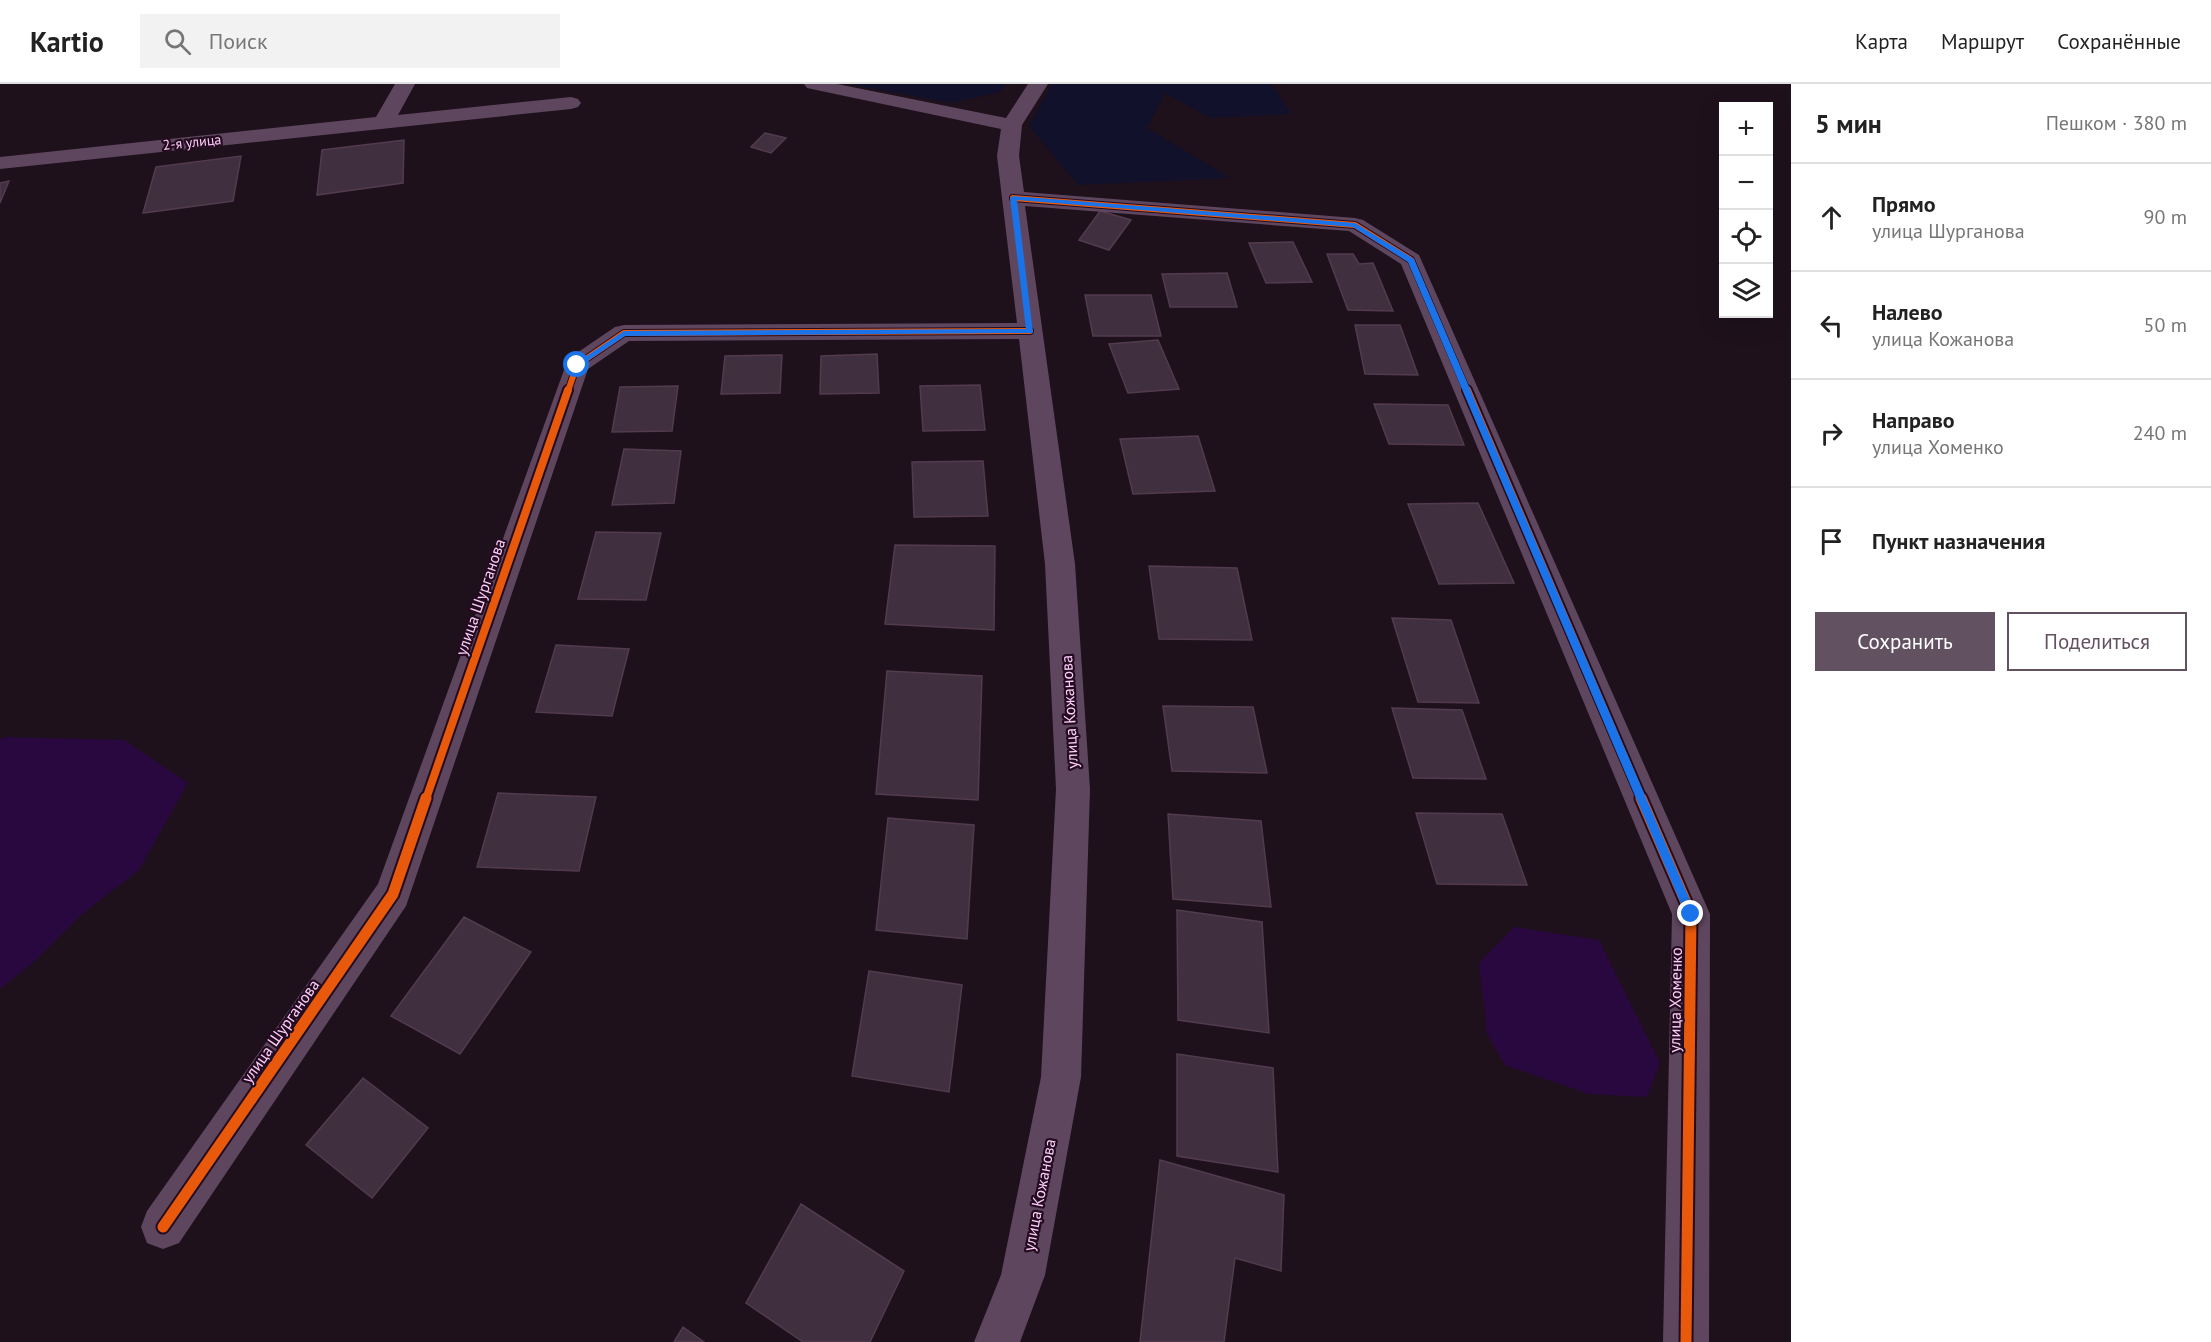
<!DOCTYPE html>
<html lang="ru">
<meta charset="utf-8">
<style>
:root{--surface:#fff;--page:#f2f2f2;--text:#222;--muted:#767676;--line:#e0e0e0;--accent:#625261}
body{margin:0;font-family:"PT Sans",sans-serif;background:var(--page);color:var(--text)}
.controls{position:absolute;right:18px;top:18px;display:grid;overflow:hidden;border-radius:0px;box-shadow:0 6px 24px #0002}
.controls button{width:54px;height:54px;display:grid;place-items:center;padding:0;border:0;border-bottom:2px solid var(--line);background:var(--surface);color:var(--text);font:30px sans-serif}
.stop{position:absolute;width:18px;height:18px;margin:-14px;border:4px solid #1a73e8;border-radius:50%;background:#fff}
.stop.end{background:#1a73e8;border-color:#fff;box-shadow:0 2px 6px #0008}
.list{margin:0;padding:0;list-style:none}
h2{display:flex;justify-content:space-between;align-items:center;height:78px;margin:0;padding:0 24px;font-size:26px}
h2 small{font-size:20px;font-weight:400;color:var(--muted)}
.list li{display:grid;grid-template-columns:39px 1fr auto;gap:18px;align-items:center;box-sizing:border-box;height:108px;padding:0 24px;border-top:2px solid var(--line)}
.list b{display:block;font-size:22px;white-space:nowrap}
.list p{margin:0;font-size:20px;white-space:nowrap;color:var(--muted)}
.list em{font-size:20px;font-style:normal;color:var(--muted)}
.actions{display:flex;gap:12px;padding:18px 24px}
.actions a{flex:1;padding:14px 0;border:2px solid var(--accent);border-radius:0px;text-align:center;font-size:21px;color:var(--accent)}
.actions .main{background:var(--accent);color:#fff}
.icon{flex:none;width:33px;height:33px;fill:none;stroke:currentColor;stroke-width:2;stroke-linecap:round;stroke-linejoin:round}
.map{position:relative;flex:none;width:1791px;height:1258px;overflow:hidden}
header{display:flex;align-items:center;gap:36px;box-sizing:border-box;height:84px;padding:0 30px;background:var(--surface);border-bottom:2px solid var(--line)}
header strong{font-size:28px}
nav{display:flex;gap:33px;margin-inline-start:auto;font-size:21px}
.search{width:420px;height:54px;background:var(--page);display:flex;align-items:center;gap:15px;box-sizing:border-box;padding:0 21px;border-radius:0px;color:var(--muted);font-size:22px}
main{display:flex}
aside{flex:1;background:var(--surface)}
.map>svg:first-child{display:block}
</style>
<header>
<strong>Kartio</strong>
<div class="search"><svg class="icon" aria-label="search" viewBox="0 0 24 24"><circle cx="10" cy="10" r="6"/><path d="M15 15l6 6"/></svg>Поиск</div>
<nav><a>Карта</a><a>Маршрут</a><a>Сохранённые</a></nav>
</header>
<main>
<div class="map">
<svg width="1791" height="1258" viewBox="0 0 1791 1258">
<rect width="100%" height="100%" fill="#1e111c"/>
<path fill="#11112b" d="M848,0H1006L1000,8L951,19Z
M1052,0H1272L1291,30L1211,34L1165,9L1147,44L1230,94L1078,101L1029,42Z"/>
<path fill="#29083f" d="M4,653L124,656L188,699L139,786L81,831L35,877L0,905V656Z
M1514,843L1599,856L1660,979L1647,1013L1589,1010L1505,981L1487,950L1479,879Z"/>
<path fill="#402f3e" stroke="#523b4f" stroke-width="1.5" d="M765,49L786,54L771,69L751,63Z
M404,56L403,99L317,111L322,66Z
M241,72L233,117L143,129L156,83Z
M9,97L0,119V99Z
M1100,127L1131,136L1109,166L1079,156Z
M1293,158L1312,198L1266,199L1249,159Z
M1327,170H1353L1359,180L1373,179L1393,227L1348,226Z
M1227,189L1237,223H1170L1162,190Z
M1085,211H1151L1161,252H1093Z
M1355,241H1400L1418,291L1365,290Z
M1158,256L1179,305L1128,309L1109,260Z
M877,270L879,309L820,310L821,272Z
M782,271L780,309L721,310L725,272Z
M980,301L985,346L923,347L920,302Z
M678,302L672,347L612,348L620,303Z
M1374,320L1448,321L1464,361L1389,360Z
M1198,352L1215,407L1133,410L1120,355Z
M624,365L681,367L674,419L612,421Z
M983,377L988,432L914,433L912,378Z
M1478,419L1514,499L1439,500L1408,420Z
M596,448L661,449L646,516L578,515Z
M895,461L995,462L994,546L885,540Z
M1149,482L1237,484L1252,556L1159,555Z
M1392,534L1451,536L1479,619L1418,618Z
M556,561L629,565L612,632L536,628Z
M887,587L982,592L978,716L876,710Z
M1163,622L1253,623L1267,689L1172,687Z
M1392,624L1462,626L1486,695L1413,694Z
M498,709L596,713L579,787L477,783Z
M1416,729L1502,730L1527,801L1437,800Z
M1168,730L1261,737L1271,823L1173,815Z
M888,734L974,741L967,855L876,846Z
M1177,826L1262,838L1269,949L1178,936Z
M464,833L531,868L460,970L391,932Z
M869,887L962,901L949,1008L852,992Z
M1177,970L1273,984L1278,1088L1177,1072Z
M363,994L428,1044L372,1114L306,1061Z
M1160,1076L1284,1111L1281,1187L1235,1174L1224,1258H1140Z
M801,1120L904,1187L870,1258H803L746,1219Z
M683,1243L704,1258H674Z"/>
<g fill="none" stroke-linecap="round" stroke-linejoin="round">
<path fill="#5f465f" fill-rule="evenodd" d="M395,0H415L398,31L571,13L578,15L581,19L578,23L571,25L0,85V73L376,33Z
M804,0H837L1006,34L1028,0H1048L1022,41L1019,72L1024,108L1355,134L1363,136L1419,171L1710,830L1709,1258H1663L1672,830L1401,180L1349,147L1025,122L1075,480L1090,705L1081,993L1045,1191L1020,1258H974L1001,1191L1041,993L1056,705L1045,480L1019,255L629,257L588,285L406,822L179,1159L163,1165L147,1159L141,1143L147,1127L378,800L568,275L615,243L624,241L1017,239L997,72L1001,45L807,4Z"/>
<g stroke="#230c20" stroke-width="8">
<path id="cycleway-far2" d="M1013,114L1355,141L1411,176L1467,307
M568,307L577,281L624,249L1030,247"/>
</g>
<g stroke="#230c20" stroke-width="12">
<path id="cycleway-far1" d="M1467,306L1642,715
M426,715L568,306"/>
</g>
<g stroke="#230c20" stroke-width="15">
<path id="cycleway" d="M1641,714L1691,830L1686,1258
M163,1143L393,810L426,714"/>
</g>
<use href="#cycleway-far2" stroke="#e8590c" stroke-width="6"/>
<use href="#cycleway-far1" stroke="#e8590c" stroke-width="8"/>
<use href="#cycleway" stroke="#e8590c" stroke-width="11"/>
</g>
<path fill="#1a73e8" d="M1013,112L1355,139L1414,175L1696,830L1695,834H1687L1408,178L1353,143L1017,116L1033,249L625,252L580,282L573,281L624,247L1026,245L1010,114Z"/>
<g text-anchor="middle" stroke-width="4.5" stroke-linejoin="round" paint-order="stroke">
<g font-size="14" fill="#ffcffb" stroke="#230c20">
<text transform="translate(192 58) rotate(-6)" y="5">2-я улица</text>
</g>
<g font-size="16" fill="#ffcffb" stroke="#230c20">
<text transform="translate(480 513) rotate(-71)" y="6">улица Шурганова</text>
<text transform="translate(1069 628) rotate(-93)" y="6">улица Кожанова</text>
<text transform="translate(1675 916) rotate(-89)" y="6">улица Хоменко</text>
<text transform="translate(280 947) rotate(-55)" y="6">улица Шурганова</text>
<text transform="translate(1039 1111) rotate(-79)" y="6">улица Кожанова</text>
</g>
</g>
</svg>
<div class="controls">
<button>+</button>
<button>−</button>
<button><svg class="icon" aria-label="locate" viewBox="0 0 24 24"><circle cx="12" cy="12" r="6"/><path d="M12 2v4M12 18v4M2 12h4M18 12h4"/></svg></button>
<button><svg class="icon" aria-label="layers" viewBox="0 0 24 24"><path d="M12 4l9 5-9 5-9-5zM3 14l9 5 9-5"/></svg></button>
</div>
<div class="stop" style="left:577px;top:281px"></div>
<div class="stop end" style="left:1691px;top:830px"></div>
</div>
<aside>
<h2>5 мин<small>Пешком · 380 m</small></h2>
<ul class="list">
<li><svg class="icon" aria-label="ahead" viewBox="0 0 24 24"><path d="M12 20V5M6 11l6-6 6 6"/></svg><div><b>Прямо</b><p>улица Шурганова</p></div><em>90 m</em></li>
<li><svg class="icon" aria-label="left" viewBox="0 0 24 24"><path d="M17 20v-9H6M10 6l-5 5 5 5"/></svg><div><b>Налево</b><p>улица Кожанова</p></div><em>50 m</em></li>
<li><svg class="icon" aria-label="right" viewBox="0 0 24 24"><path d="M7 20v-9h11M14 6l5 5-5 5"/></svg><div><b>Направо</b><p>улица Хоменко</p></div><em>240 m</em></li>
<li><svg class="icon" aria-label="arrive" viewBox="0 0 24 24"><path d="M6 21V4h12l-3 4 3 4H6"/></svg><div><b>Пункт назначения</b></div></li>
</ul>
<div class="actions"><a class="main">Сохранить</a><a>Поделиться</a></div>
</aside>
</main>
